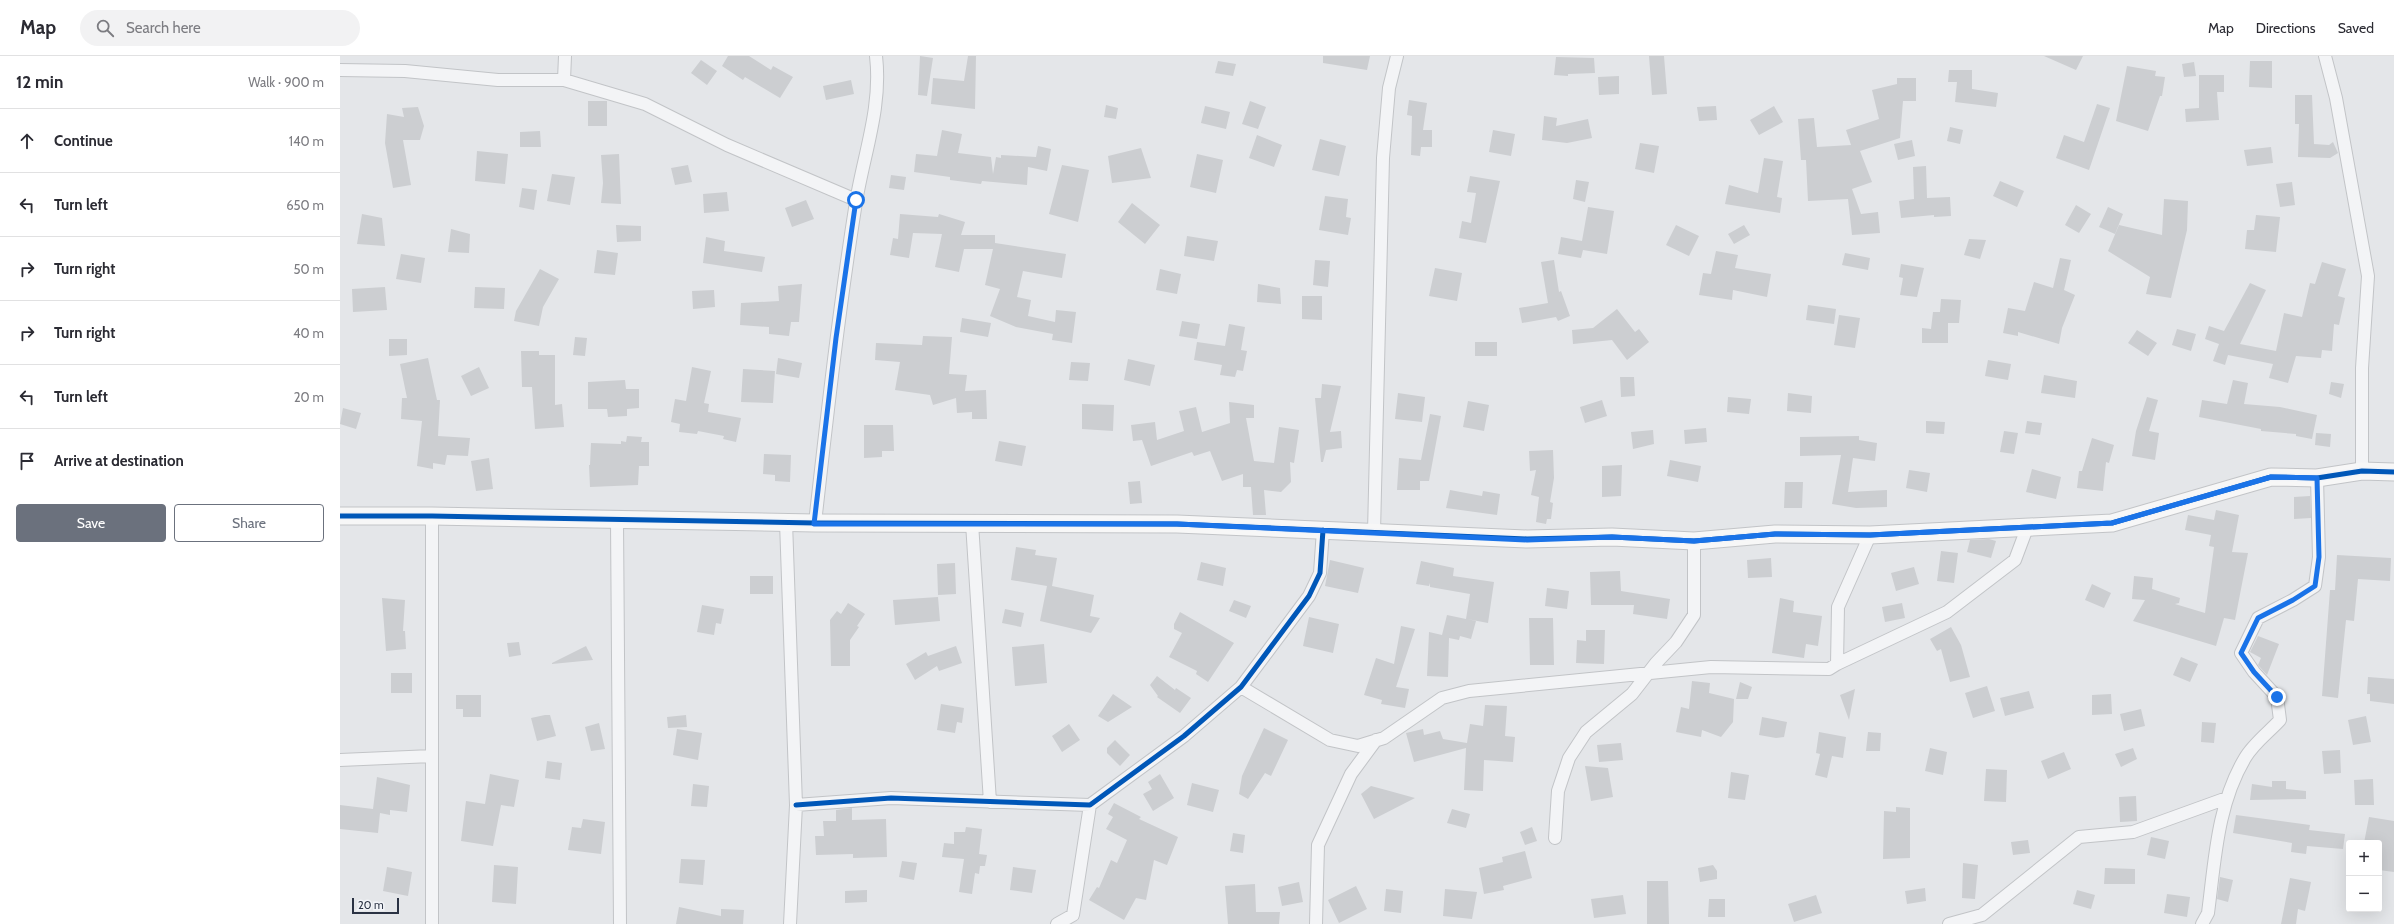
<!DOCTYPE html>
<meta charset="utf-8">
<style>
:root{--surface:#fff;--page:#f2f2f3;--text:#2b2b33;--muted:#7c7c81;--line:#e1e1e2;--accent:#6b717d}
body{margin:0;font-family:Cabin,sans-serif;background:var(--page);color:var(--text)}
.controls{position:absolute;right:12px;bottom:12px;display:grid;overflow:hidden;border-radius:4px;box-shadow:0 4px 16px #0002}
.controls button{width:36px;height:36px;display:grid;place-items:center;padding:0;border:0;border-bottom:1px solid var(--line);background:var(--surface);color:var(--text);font:20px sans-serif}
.scale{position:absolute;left:12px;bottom:10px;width:47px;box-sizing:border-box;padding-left:4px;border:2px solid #2a3243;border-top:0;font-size:11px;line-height:14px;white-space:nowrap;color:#2a3243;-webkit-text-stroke:3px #f2f4f8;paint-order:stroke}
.stop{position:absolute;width:12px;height:12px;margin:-9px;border:3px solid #1a73e8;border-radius:50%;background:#fff}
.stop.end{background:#1a73e8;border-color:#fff;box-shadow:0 1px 4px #0008}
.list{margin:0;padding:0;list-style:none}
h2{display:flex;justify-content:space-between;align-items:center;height:52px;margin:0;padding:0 16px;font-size:17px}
h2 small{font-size:13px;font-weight:400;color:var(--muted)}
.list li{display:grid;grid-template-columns:26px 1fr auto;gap:12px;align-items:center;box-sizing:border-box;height:64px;padding:0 16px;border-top:1px solid var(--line)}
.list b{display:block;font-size:15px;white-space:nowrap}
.list em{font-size:13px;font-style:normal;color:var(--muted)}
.actions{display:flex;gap:8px;padding:12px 16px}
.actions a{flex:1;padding:9px 0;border:1px solid var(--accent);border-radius:4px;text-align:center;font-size:14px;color:var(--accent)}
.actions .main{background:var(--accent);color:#fff}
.icon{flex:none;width:22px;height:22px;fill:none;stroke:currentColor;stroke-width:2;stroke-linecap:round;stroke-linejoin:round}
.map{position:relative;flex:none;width:2054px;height:868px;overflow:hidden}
header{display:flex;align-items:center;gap:24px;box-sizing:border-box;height:56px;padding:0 20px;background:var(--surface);border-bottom:1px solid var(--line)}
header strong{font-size:19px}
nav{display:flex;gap:22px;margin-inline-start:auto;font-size:14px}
.search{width:280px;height:36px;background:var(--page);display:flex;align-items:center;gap:10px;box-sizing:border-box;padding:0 14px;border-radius:22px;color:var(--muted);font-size:15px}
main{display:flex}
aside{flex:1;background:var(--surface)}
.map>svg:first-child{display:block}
</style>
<header>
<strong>Map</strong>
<div class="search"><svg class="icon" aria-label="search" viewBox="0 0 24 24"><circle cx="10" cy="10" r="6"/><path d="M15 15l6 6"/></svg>Search here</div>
<nav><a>Map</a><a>Directions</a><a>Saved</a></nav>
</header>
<main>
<aside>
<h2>12 min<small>Walk · 900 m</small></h2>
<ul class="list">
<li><svg class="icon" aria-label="ahead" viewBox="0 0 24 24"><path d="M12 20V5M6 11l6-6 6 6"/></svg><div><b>Continue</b></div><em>140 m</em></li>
<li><svg class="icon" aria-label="left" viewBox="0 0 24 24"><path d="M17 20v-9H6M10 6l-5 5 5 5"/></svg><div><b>Turn left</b></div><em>650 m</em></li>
<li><svg class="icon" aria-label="right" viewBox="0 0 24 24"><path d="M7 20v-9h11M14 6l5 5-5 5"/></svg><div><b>Turn right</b></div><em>50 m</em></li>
<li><svg class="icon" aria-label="right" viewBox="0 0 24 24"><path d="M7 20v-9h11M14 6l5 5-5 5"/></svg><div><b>Turn right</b></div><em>40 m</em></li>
<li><svg class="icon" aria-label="left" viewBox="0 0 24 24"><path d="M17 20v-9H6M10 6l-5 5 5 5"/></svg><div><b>Turn left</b></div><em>20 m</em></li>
<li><svg class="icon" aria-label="arrive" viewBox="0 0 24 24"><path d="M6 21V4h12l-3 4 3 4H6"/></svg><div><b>Arrive at destination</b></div></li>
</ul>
<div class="actions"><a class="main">Save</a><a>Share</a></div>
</aside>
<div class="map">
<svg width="2054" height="868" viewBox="0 0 2054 868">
<rect width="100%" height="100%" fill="#e4e6e9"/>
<path fill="#ccced1" d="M388,0H409L431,14L433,10L453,21L440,42L405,21L403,24L382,10Z
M580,0L593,2L587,40L578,39Z
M628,0H636L635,53L591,48L593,22L624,25Z
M983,0H1030L1027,14L983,7Z
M1309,0H1324L1327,38L1312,39Z
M1704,0H1743L1736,14Z
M1216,1L1254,2L1255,17L1228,18V20L1214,19Z
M361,4L377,15L367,29L351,17Z
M878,5L896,8L893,20L875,17Z
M1910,5H1932V32L1909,31Z
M1854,6L1856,20L1844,21L1842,8Z
M1787,10L1816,15L1815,20L1825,21L1822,40H1820L1808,75L1776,65Z
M1609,14H1632V33L1658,37L1656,51L1615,46L1617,26H1608Z
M1859,19H1884V36H1877L1879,64L1846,66L1845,53L1859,52Z
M1279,20V38L1259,39L1258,21Z
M1557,22H1576V45H1563L1560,82L1520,95L1532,126L1512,133L1521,158L1538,156L1540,177L1512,179L1508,143L1468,145L1466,104H1461L1458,63L1474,62L1477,91L1511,89L1506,74L1539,63L1532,34L1557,28Z
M511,24L514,38L486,44L483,30Z
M1955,39H1972L1974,88L1989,89L1993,86L1998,97L1990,102L1958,101L1959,68H1955Z
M1069,44L1087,47L1083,74H1092V91H1081L1080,100L1071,99L1072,60L1067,59Z
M248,45H267V70H248Z
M910,45L926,51L918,73L902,68Z
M1757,48L1770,52L1749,114L1716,102L1724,79L1744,86Z
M766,49L778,52L776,63L764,61Z
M865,50L890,56L886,73L861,67Z
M1376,50L1377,64L1359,65L1357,51Z
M1434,50L1443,66L1419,79L1410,64Z
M78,51L84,70L80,84H63L71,129L53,132L45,87L47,58L64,61L62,52Z
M1204,60L1217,62L1216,70L1248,63L1252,82L1227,87L1202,84Z
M1610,71L1623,74L1620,88L1607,85Z
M602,74L622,78L618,97L651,101L653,118L656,101L661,102V99L696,101L698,90L711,93L707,115L688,111L687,129L642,125L641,128L610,124V121L574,116L576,98L597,100Z
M1153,74L1175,78L1171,100L1149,96Z
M200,75L201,91H180V76Z
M917,79L942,89L934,111L909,102Z
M980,83L1006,90L999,120L972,114Z
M1572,84L1575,100L1558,104L1554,88Z
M1300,87L1319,90L1314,117L1295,113Z
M1931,91L1933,107L1907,110L1904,94Z
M801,92L811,122L772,127L768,100Z
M137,95L168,98L165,128L135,125Z
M279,98L281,148L261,147L263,127L261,99Z
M857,98L883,104L876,137L850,131Z
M1424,102L1443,105L1437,141L1442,142L1440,157L1385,148L1389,129L1418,137Z
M348,109L352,126L335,129L331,112Z
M722,109L749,114L738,166L709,158Z
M1586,110L1587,142L1610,141L1611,160L1594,161V159L1561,162L1559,145L1574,143L1573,111Z
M212,118L235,121L230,149L207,145Z
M551,119L566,121L564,134L549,132Z
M1130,120L1160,125L1146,187L1119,182L1122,165L1131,167L1136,137L1127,136Z
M1236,124L1249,126L1245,146L1233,143Z
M1660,125L1684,135L1677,151L1653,140Z
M1952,126L1955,149L1940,151L1936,128Z
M182,132L197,134L194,154L179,151Z
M387,136L389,155L364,157L363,138Z
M985,140L1008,143L1006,161L1011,162L1008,179L979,174Z
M1824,143L1848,145L1847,174L1831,242L1806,238L1810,221L1768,195L1779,169L1822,179Z
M466,144L474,163L452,171L445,152Z
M792,147L820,169L805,188L778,166Z
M1736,149L1751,158L1739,177L1725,169Z
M1248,151L1274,155L1267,198L1243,194L1241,202L1218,198L1221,181L1242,185Z
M1768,151L1783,158L1775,178L1759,171Z
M22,158L42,162L45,190L17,188Z
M560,158L598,161L599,158L625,166L621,179H655V187L726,198L722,222L683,215L677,241L691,244L688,260L715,266L716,254L736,256L732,287L712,284L713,278L676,271L650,260L660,233L645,229L653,193H624L619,216L595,211L602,178L573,177L569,202L550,199L553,182L558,183Z
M1916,159L1940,161L1936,196L1905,193L1907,174H1914Z
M276,169L301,170V185L277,186Z
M1336,169L1359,180L1349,200L1326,189Z
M1404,169L1410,179L1394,188L1388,178Z
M111,173L130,178L129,197L108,196Z
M847,180L878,185L874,205L844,200Z
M366,181L385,185L384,195L425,201L422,216L363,207Z
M1629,183L1646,184L1640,203L1624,199Z
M257,194L278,197L275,219L254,217Z
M1376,195L1398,199L1395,212L1431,218L1427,241L1393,234L1392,244L1359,239L1363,217L1371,218Z
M1505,197L1530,202L1528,214L1502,209Z
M61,198L85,202L81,227L56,223Z
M1720,202L1731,204L1724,234L1735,239L1722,272L1719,288L1678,276V280L1663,277L1668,252L1685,255L1694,226L1713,232Z
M975,204L990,205L988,231L973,229Z
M1214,204L1219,236L1221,235L1230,260L1218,265L1216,261L1182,267L1179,252L1208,247L1201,206Z
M1982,206L2006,213L1998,240L2005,242L1999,269L1994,268L1992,295L1982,294L1981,302L1956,300L1948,327L1929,322L1933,308L1888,299L1885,309L1873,305L1879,288L1865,283L1869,270L1884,275L1910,227L1926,234L1900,288L1936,295L1944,257L1962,261L1970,227L1975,228Z
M1561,208L1584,212L1577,241L1560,239L1563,222L1559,221Z
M1095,212L1122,217L1117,245L1089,240Z
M200,213L219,223L203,251L199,270L174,265L176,255Z
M820,213L841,218L837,238L816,234Z
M462,228L459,266H451L449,280L429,278V271L400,269L401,247L439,245L438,230Z
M918,228L940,232L941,248L917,246Z
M45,231L47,254L13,256L12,233Z
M135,231L165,232L164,253L134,252Z
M374,234L375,251L353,253L352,235Z
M962,240H982V264L962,263Z
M1601,243L1621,244L1619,267H1608V287H1582V272L1591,273L1593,256H1600Z
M1468,249L1496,253L1494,268L1466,264Z
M1277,253L1295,276L1299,273L1309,286L1287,304L1272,284L1233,288L1232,274L1253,272Z
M1499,259L1520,262L1515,292L1494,289Z
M622,262L651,267L648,281L620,276Z
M842,265L860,268L857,283L839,280Z
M889,268L905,271L901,294L907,295L903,315L897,314L895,321L880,319L882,309L854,304L857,286L885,290Z
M1837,273L1856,278L1851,295L1832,289Z
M1797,274L1817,287L1808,300L1788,287Z
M583,280L612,281L609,318L627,319L625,335L646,334L647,363H632V356L617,357L616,342L593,349L590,339L555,334L560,306L535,304L536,287L582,289Z
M235,281L247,282L245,300L233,299Z
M49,283H67V299L49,300Z
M1135,286H1157V300H1135Z
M181,295H199V299H215V349L222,348L224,371L195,373L192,331H182Z
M88,302L97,344H100L98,380L130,382L128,400L107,399L105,409L93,407V413L77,410L82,365L61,363L62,342H67L60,308Z
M438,302L462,307L459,322L436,318Z
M788,303L815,309L810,330L784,324Z
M1648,304L1671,308L1668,324L1645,320Z
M731,306L750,307L748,325L729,324Z
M139,311L149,332L131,340L121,320Z
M352,311L371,315L364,347L369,348L368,356L401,362L396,386L383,383L384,380L358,375L357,378L339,376L340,368L331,366L335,343L346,345Z
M403,313L435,315L433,347L401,346Z
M1704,319L1737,325L1735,342L1701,337Z
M1280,321H1294L1295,340L1281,341Z
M285,324L286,333H299V352L287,353V360L268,361L267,353H248V326Z
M1893,324L1908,327L1904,348L1940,351L1977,359L1972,383L1956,380V378L1921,375V373L1859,361L1862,344L1887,348Z
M1991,326L2004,328L2001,342L1989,338Z
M982,328L1001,330L990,376L1001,375L1002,392L986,394L983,406H981L975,342H981Z
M1058,337L1085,341L1082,366L1055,363Z
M1448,337L1472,340L1471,357L1447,355Z
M1388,341L1411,343L1409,358L1387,356Z
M1807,341L1818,344L1809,375L1819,377L1815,404L1792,400L1796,375Z
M1262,344L1267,360L1245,367L1240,351Z
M1128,345L1149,349L1144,375L1123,371Z
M889,346L914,349V362H906L914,405L934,407L939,371L959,374L954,407L950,406L951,426L941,436L924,434L926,459H913L911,431H903V418L882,425L870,395L854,400L852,396L811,410L802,384L793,385L791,369L815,366L817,384L844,375L839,355L856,351L862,376L890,367Z
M742,348L774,349L773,375L742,373Z
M3,352L21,357L16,373L0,368Z
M1090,358L1101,360L1089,425H1080V434H1057L1059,402L1081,404Z
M1586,365L1605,366L1604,378L1586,377Z
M1687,365L1702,367L1700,379L1685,377Z
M524,369H553L554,395H542V401L524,402Z
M1366,372L1367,386L1345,388L1344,374Z
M1313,374L1314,388L1293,393L1291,376Z
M1664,375L1678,377L1674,398L1660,396Z
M1976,377L1991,378L1990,391L1975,389Z
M287,380L302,381L301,386H309V410H299L298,429L250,431L249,409H250L251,387L281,388V385L286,386Z
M1519,380V384L1537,387L1535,405L1513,402L1508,436L1547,434V451L1516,452L1492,448L1501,399L1460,400V381Z
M1752,382L1774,389L1769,407L1766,406L1763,435L1737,432L1739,415H1742Z
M659,385L686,390L682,410L655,405Z
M1213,394L1214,422L1210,446L1213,447L1211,463H1207L1206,468L1196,466L1199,441L1191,439L1196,414L1190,415L1189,395Z
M424,398L451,399L450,426L435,425V419L423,418Z
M149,402L153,433L136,435L131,405Z
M1330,404L1361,410L1358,426L1327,420Z
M1282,409L1281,440L1262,441V410Z
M1692,413L1721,421L1716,443L1686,436Z
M1569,414L1590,417L1587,436L1566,432Z
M800,425L802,447L790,448L788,426Z
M1445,426H1463L1462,452H1444Z
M1110,434L1142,440L1143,435L1160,438L1157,459L1106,452Z
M1970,440L1971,462L1954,463V441Z
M1876,454L1899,459L1892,496L1908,497L1895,564L1884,562L1876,590L1793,565L1805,544L1792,543L1794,520L1813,522L1812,533L1840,542L1839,547L1835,548L1865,557L1874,491L1869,490L1871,479L1845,474L1848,459L1874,464Z
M1649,483L1656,485L1651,502L1627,496L1630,484Z
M676,491L696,494L695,499L717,502L712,530L754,539L750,560L760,562L751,577L700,565L707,530L671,524Z
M1601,495L1618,497L1614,527L1597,525Z
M1997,499L2051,502L2050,525L2018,523L2014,565L2006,564L1998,642L1982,640L1990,534H1995Z
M1431,502L1432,521L1408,522L1407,504Z
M990,504L1024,512L1018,537L985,530Z
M1081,505L1114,512L1113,520L1154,526L1148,567L1127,563L1136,565L1131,583L1120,580L1119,584L1109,582L1108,621L1087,620L1089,576L1102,579L1107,559L1126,563L1130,538L1090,531V527L1089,530L1076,528Z
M861,506L886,512L883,530L857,524Z
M615,507L616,538L598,539L597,508Z
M1574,511L1579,528L1556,535L1551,517Z
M1280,515L1281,535L1330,543L1327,563L1293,558L1294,549H1251L1250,516Z
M410,520H433V538H410Z
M1752,528L1771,537L1764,552L1745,544Z
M1207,532L1229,535L1227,553L1205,550Z
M598,541L600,565L555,569L553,544Z
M42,542L65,544L63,575H65L66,593L46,595Z
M1440,542L1454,545L1453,556L1482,560L1478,590L1466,588L1464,602L1432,597Z
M894,544L911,550L906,562L889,555Z
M508,547L525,558L517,570L519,571L510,584V610H491L490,564L497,555L501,558Z
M1562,547L1565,562L1545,566L1542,551Z
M362,549L384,553L381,568L376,567L374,579L357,576Z
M665,553L684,557L681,571L662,567Z
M840,556L894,587L868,626L856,618L857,615L829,601L842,577L834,573V568Z
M969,561L999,568L993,597L963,590Z
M1189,562H1213L1214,609H1190Z
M1061,570L1075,573L1056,631L1069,633L1065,652L1041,648L1042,644L1024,639L1036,602L1054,608Z
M1611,571L1621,589L1630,621L1610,626L1601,593L1597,595L1590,583Z
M1246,574H1265L1264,608L1236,607L1237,584L1246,585Z
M1918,580L1939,588L1927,619L1918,609L1921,602L1910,596Z
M179,586L181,599L169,601L167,587Z
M704,588L707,627L675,630L672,591Z
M246,590L253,604L212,608V607Z
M616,590L622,607L599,615L597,610L575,624L566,608L586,596L588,600Z
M1841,601L1858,608L1850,626L1833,619Z
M51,617H72V637H51Z
M817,620L835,634L836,632L851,642L840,657L817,641L818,640L810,629Z
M2028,621L2054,623V648L2030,645V638H2027Z
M1352,625L1370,627L1369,637L1394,643L1393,666L1381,681L1362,674L1361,681L1336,676L1341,651L1349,653Z
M1400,626L1412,631L1408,643H1396Z
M1647,630L1655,655L1633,662L1625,637Z
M1515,633L1509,664L1500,639Z
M1689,635L1694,652L1665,660L1660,642Z
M773,638L792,651L768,666L758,660Z
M1771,638L1772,658L1752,659V639Z
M116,639H141V661H123V653H116Z
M601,648L624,652L622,667L617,666L615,677L597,674Z
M1145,649L1167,650L1165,680L1175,681L1173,706L1144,704L1143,735L1124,734L1126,692L1074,706L1066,677L1083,673L1084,679L1100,675L1103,683L1127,687L1130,668L1143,670Z
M1801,653L1805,670L1784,675L1780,658Z
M205,659H210L216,680L197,685L191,662Z
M346,659L347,671L328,672L327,661Z
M2026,660L2031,686L2013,689L2008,664Z
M1422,661L1447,666L1444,681L1436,682L1419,679Z
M1862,666L1876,667L1874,687L1861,686Z
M259,667L265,693L251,695L245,671Z
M729,668L740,684L722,696L712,680Z
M924,672L948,684L931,720L925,717L908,743L899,738L902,720Z
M337,673L362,677L358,704L333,699Z
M1479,676L1506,681L1503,702L1492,700L1487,722L1475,719L1480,698L1476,697Z
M1528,676L1541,677L1540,695H1526Z
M775,684L790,699L780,710L767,697V692Z
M1281,687L1283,704L1259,706L1257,689Z
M1590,692L1607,696L1603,719L1585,715Z
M1793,692L1797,703L1781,711L1775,698Z
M2000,694L2001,717L1984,718L1982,695Z
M1724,696L1731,713L1708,723L1701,705Z
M207,705L222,707L220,724L205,722Z
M1245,710L1268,712L1273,741L1251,745Z
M1646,713L1667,714L1666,746L1644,745Z
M1391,716L1409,719L1405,744L1388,742Z
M150,718L179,724L174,751L161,749L153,790L121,785L126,745L145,748Z
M820,718L834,742L813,755L803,738L812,733L808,726Z
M37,721L70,729L67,756L50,754V759L40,757L38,777L0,773V749L33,753Z
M2033,723L2034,749H2015L2014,724Z
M1932,725H1946V733L1966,735V743L1910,744L1912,728L1932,731Z
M852,727L879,734L873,756L847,749Z
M353,728L369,730L367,751L351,750Z
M1031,730L1046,734L1075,742L1034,763L1021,738Z
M1796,740L1797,765L1780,766L1779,741Z
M774,747L801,761L799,763L838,781L827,809L814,804L806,844L796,842L784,864L749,844L757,831L759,832L771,804L777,807L787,784L766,773L773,761L768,758Z
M1556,751L1570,752V802L1543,803L1544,755L1556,756Z
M512,752V764L546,763L547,801L513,802V798L476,799L475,780H484L483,765H496V754Z
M1112,753L1130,758L1126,772L1107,767Z
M1896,759L1970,769L1969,774L2005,778L2003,793L1967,790L1966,798L1951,796L1952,787L1893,777Z
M2029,761L2054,765V816L2039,814V787H2024Z
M243,763L265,766L261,798L228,794L232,771L241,772Z
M626,771L642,773L639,798L647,799L645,810H640L639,818L635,817L632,838L619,836L624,803L602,801L604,787L614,788V776H625Z
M1192,771L1197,785L1185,789L1180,776Z
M893,777L905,779L903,797L890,795Z
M1811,781L1829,785L1825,803L1807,799Z
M1688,784L1690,797L1673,799L1671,786Z
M1185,795L1192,822L1163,830L1164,834L1144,838L1139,812L1163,806L1162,801Z
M341,803L365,804L363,829L339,827Z
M562,805L577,807L574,824L559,821Z
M1623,807L1638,809L1635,843L1622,842Z
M154,809L178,811L176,848L152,846Z
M1373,809L1377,815V823L1360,826L1358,812Z
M47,811L72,816L68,840L43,835Z
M673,811L696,814L692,837L670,834Z
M1765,812L1795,813V828H1764Z
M1880,821L1893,824L1888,846L1877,843Z
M1950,822L1971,826L1965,855L1958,853L1956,868H1941Z
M1307,825H1328L1329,868H1307Z
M959,826L963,846L942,850L938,831Z
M915,828L916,856H940L939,868H888L885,830Z
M1016,830L1027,853L999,867L988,844Z
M1585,832L1586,845L1567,848L1565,835Z
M1046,833L1063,835L1061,857L1044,855Z
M1105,833L1137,836L1132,863L1103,860Z
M527,834V846L505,847V835Z
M1737,834L1755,839L1751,853L1733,848Z
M1827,838L1850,841L1847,861L1824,857Z
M1283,839L1286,858L1254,862L1251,843Z
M1476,839L1482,857L1454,866L1448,848Z
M1369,843H1385V861H1368Z
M339,851L381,860V853L404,854L403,868H336Z"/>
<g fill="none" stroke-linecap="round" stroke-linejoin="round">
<g stroke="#c2c4c7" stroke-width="14">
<path id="street" d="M1985,0L1996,42L2028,220L2022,312V415
M0,14L65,15L158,24H224L305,48L387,89L516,144
M224,24L225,0
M92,460V868
M277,465L280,868
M446,466L456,749L450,868
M475,467C487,360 499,253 516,146C524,97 542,51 536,0
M632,467L650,746
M1034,476L1043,102L1049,32L1057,0
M1497,608L1607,556L1675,504L1687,472
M901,631L990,684L1018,690L1044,682L1102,642L1129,635L1371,611L1489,613L1497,608L1498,551L1530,479
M0,704L92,700
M456,749L551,742L750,749L844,680L901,631L969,540L980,517L983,474
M1215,782L1218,735L1229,702L1246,676L1292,638L1316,607L1336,586L1354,559V485
M717,868L733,859L750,749
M976,868L978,789L1011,718L1036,684
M1609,868L1642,859L1739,781L1793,776L1887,742
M1862,868L1868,857C1875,804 1877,749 1905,702C1913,688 1929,676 1940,664L1937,641L1914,616L1901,597L1918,562L1953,544L1975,530L1979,501L1977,422"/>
</g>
<g stroke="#c2c4c7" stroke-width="19">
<path id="secondary" d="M0,460H92L475,467L837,468L1187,483L1272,481L1354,485L1435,478L1530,479L1772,467L1931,421L1977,422L2022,415L2054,416"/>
</g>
<use href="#street" stroke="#f3f4f6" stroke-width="12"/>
<use href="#secondary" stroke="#f7f7f7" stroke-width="17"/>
<g stroke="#f2f4f8" stroke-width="8">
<path id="cycleway" d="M0,460H92L475,467L837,468L1187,483L1272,481L1354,485L1435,478L1530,479L1772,467L1931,421L1977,422L2022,415L2054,416
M456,749L551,742L750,749L844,680L901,631L969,540L980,517L983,474"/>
</g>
<use href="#cycleway" stroke="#0057b8" stroke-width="5"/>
</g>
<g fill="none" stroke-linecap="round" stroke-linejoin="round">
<path stroke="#1a73e8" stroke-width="5" d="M516,144L496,282L474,468H837L1187,484L1272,481L1354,485L1435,478L1530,479L1772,467L1931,421L1977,422L1979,501L1975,530L1953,544L1918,562L1901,597L1914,616L1937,641"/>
</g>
</svg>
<div class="controls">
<button>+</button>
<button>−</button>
</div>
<div class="scale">20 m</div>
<div class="stop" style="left:516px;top:144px"></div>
<div class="stop end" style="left:1937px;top:641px"></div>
</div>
</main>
